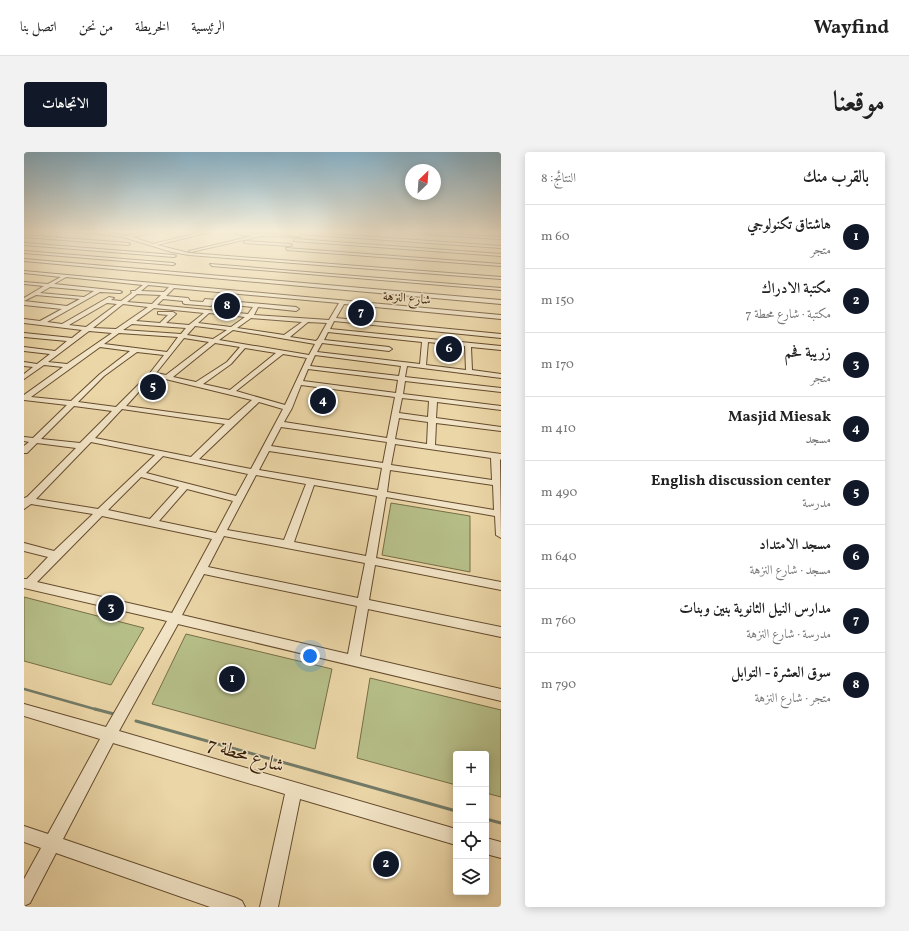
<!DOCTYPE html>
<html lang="ar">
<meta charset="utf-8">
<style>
:root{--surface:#fff;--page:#f2f2f2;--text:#222;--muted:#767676;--line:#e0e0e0;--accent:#111827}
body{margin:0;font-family:Vollkorn,Amiri,serif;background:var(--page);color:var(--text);direction:rtl}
.controls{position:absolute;right:12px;bottom:12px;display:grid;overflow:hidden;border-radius:4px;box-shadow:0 2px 10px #0003}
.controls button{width:36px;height:36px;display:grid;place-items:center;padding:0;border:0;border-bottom:1px solid var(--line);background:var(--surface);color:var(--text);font:20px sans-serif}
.compass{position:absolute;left:381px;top:12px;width:36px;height:36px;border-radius:50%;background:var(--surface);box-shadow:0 2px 10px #0003;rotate:25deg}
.you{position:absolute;left:286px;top:504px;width:14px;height:14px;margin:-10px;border:3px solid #fff;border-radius:50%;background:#1a73e8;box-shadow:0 0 0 6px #1a73e833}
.badge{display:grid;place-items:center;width:26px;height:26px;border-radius:50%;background:var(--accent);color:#fff;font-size:13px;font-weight:700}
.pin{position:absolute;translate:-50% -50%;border:2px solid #fff;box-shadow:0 1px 4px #0006}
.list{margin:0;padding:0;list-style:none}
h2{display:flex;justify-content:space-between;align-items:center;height:52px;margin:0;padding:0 16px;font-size:17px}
h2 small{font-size:13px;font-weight:400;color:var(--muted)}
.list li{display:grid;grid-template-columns:26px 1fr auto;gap:12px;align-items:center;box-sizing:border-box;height:64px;padding:0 16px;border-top:1px solid var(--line)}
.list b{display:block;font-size:15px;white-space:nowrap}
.list p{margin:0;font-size:13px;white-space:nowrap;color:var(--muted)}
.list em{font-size:13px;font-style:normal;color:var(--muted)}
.icon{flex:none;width:22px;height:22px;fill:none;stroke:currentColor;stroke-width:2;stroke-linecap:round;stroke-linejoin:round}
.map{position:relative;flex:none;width:477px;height:755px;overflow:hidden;direction:ltr;border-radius:4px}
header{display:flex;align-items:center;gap:24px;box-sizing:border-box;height:56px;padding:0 20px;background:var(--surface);border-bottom:1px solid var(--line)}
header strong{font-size:19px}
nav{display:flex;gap:22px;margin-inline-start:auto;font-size:14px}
.intro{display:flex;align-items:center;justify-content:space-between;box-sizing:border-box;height:96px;padding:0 24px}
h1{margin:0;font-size:28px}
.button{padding:10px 18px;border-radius:4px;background:var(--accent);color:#fff;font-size:14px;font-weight:700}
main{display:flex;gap:24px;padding:0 24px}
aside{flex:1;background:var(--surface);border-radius:4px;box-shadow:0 2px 10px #0003}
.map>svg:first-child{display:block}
</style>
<header>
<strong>Wayfind</strong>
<nav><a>الرئيسية</a><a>الخريطة</a><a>من نحن</a><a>اتصل بنا</a></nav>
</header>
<div class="intro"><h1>موقعنا</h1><a class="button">الاتجاهات</a></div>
<main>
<aside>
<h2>بالقرب منك<small>النتائج: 8</small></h2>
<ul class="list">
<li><span class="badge">1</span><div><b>هاشتاق تكنولوجي</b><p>متجر</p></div><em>60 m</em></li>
<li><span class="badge">2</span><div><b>مكتبة الادراك</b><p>مكتبة · شارع محطة 7</p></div><em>150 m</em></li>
<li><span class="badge">3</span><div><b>زريبة فحم</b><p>متجر</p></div><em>170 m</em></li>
<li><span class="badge">4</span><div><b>Masjid Miesak</b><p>مسجد</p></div><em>410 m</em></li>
<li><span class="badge">5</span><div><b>English discussion center</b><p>مدرسة</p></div><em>490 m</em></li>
<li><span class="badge">6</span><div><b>مسجد الامتداد</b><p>مسجد · شارع النزهة</p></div><em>640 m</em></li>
<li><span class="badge">7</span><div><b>مدارس النيل الثانوية بنين وبنات</b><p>مدرسة · شارع النزهة</p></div><em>760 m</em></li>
<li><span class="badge">8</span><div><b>سوق العشرة - التوابل</b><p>متجر · شارع النزهة</p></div><em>790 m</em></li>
</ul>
</aside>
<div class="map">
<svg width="477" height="755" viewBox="0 0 477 755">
<rect width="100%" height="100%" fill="#ebd6a7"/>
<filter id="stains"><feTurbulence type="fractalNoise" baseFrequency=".005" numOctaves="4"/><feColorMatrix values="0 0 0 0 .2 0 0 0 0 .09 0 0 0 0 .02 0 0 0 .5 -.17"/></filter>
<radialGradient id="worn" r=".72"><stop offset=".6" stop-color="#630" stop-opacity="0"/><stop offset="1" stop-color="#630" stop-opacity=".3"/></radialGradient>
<path fill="#b6be88" stroke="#776e47" d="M367,351L446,364V420L358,403Z
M0,445L120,476L87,533L0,509Z
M162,482L308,517L291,597L128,552Z
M346,526L477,558V645L462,641V602H432V633L333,606Z"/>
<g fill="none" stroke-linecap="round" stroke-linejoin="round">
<path stroke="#727b68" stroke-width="2.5" d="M0,537L74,558"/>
<path stroke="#727b68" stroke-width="3" d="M71,557L90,562
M112,569L432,659
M462,667L477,671"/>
</g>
<path fill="#cb8560" stroke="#381e06" d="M414,193L435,195L436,200L414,199Z"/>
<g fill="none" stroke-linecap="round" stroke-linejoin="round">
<g stroke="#654c2e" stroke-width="2">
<path id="minor" d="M69,79L103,84L127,79H136L108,85L129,92L182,79H190L133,93L165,101L477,125V127L165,103L148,100L99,85L70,81Z
M204,79L236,82L239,79H244L240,82L276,85L237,84L167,100L165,99L229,84L218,83Z
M366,79L477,85V87L368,80Z
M278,80L477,94V96L277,82Z
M0,83L104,91L106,92L104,93L0,85Z
M271,87L477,102V104L270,89Z
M221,89L266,92L268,93L266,94L220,91Z
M0,91L150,103L152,104L150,105L0,93Z
M262,96L477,112V114L263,98Z
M0,99L149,111L151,112L149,113L0,101Z
M0,107L477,148V152L0,109Z
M186,112L477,136V138L188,114Z
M0,119L477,163V167L320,152L312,166L477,182V186L310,169L306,177L477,194V198L447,195L448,218L477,222V226L383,214L381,225L477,236V240L381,229L379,242L477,254V258L413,250L412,266L477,275V279L412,271L411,293L477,302V308L476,307L477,386L472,383L471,364L362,345L352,406L477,430V438L351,413L345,448L477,475V485L344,457L336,504L477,537V549L154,472L95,579L432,677V693L276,647L254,755H236L261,642L89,591L39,687L212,746L218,749L221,755H186L32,701L6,751L0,754V727L17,696L0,690V674L24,682L76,587L0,564V552L82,575L143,469L0,436V427H3L24,405L0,399V391L30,399L69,362L7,352L0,357V346L3,345L52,296L13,291L3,301H0V294L5,290L0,289V285L9,286L43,253L0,248V243L39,215L20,213L0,227V222L9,215L0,214V210L13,212L26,202L0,199V195L31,199L43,189L0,185V181L48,186L58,178L0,171V167L16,169L38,157L0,153V146L20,134L0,132V130L24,132L37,125L0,121ZM42,125L119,133L111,139H107L108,141L97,149L87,148L90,146L85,145L38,172L23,170L76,140L96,141L98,140L96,139L30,132ZM124,133L145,135L140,140L117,139ZM26,135L70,139L60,145L16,141ZM150,136L315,151L305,168L230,163L234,155L272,159L275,157L272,155L181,147L179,150L166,149L164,146L142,144ZM113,142L137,143L128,152L103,150ZM12,143L56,147L43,154L0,149ZM139,147L159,149V151L161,152L187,154L189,151L229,155L224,162L133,153ZM83,151L93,152L62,175L45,173ZM99,152L124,155L92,177L69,176ZM130,156L180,161L165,173L142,171L152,162L149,160H134V162L144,163L136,171L112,169ZM185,161L221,165L207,175L174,171ZM227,166L278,170L260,183L213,176ZM284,170L303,171L294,187L292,189L266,185ZM108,172L162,176L157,182L99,178ZM171,174L203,178L189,187L163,183ZM209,178L291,192L285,203L195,188ZM65,179L88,181L43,212L24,210ZM304,180L398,190L396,212L293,200L298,191L365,199L368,197L365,195L300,188ZM95,181L154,185L143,200L80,192ZM160,186L185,190L142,223L132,221ZM404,190L441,194L442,218L402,213ZM191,191L216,195L203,210L172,230L149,225ZM76,195L106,199L76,222L47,249L7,245ZM221,196L252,201L206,238L179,232L207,212ZM113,200L140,203L126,221L92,255L54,250L80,224ZM259,202L283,206L261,253L212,239ZM291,203L377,214L375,224L286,214ZM284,217L374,228L372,241L279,229ZM129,224L228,248L205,268L102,254ZM277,233L371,245L363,286L260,270L268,256ZM378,246L405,249L404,265L375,261ZM235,250L259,257L227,317L175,307ZM50,254L88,259L56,291L17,287ZM98,257L201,272L167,305L71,286ZM375,266L404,270L403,292L371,287ZM257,275L363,290L359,311L247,294ZM67,290L131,303L74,357L12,347ZM371,292L467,306L468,328L367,313ZM245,299L358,316L354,338L235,318ZM139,304L224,322L212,344L122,321ZM366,318L469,333L470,358L363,340ZM232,323L282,332L260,388L203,378ZM117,325L155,335L126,367L84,358ZM290,333L353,344L342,404L270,390ZM163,337L209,349L192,381L135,369ZM78,364L188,387L148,461L13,430ZM200,384L341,411L334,446L184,415ZM180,422L333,454L324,502L158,463Z
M462,686L477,690V706L462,702Z"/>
</g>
<g stroke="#381e06" stroke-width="2">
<path id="major" d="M50,79H81L79,80Z"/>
</g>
<use href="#minor" fill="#f2e4c6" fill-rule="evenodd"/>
<use href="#major" fill="#ebd6a7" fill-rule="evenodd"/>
</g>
<linearGradient id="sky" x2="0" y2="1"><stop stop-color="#88b6cf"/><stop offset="0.43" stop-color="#f6edd7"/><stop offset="1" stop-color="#f6edd7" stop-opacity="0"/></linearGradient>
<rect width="477" height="185" fill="url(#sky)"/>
<g text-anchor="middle" stroke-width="3" stroke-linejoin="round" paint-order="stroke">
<g font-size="13" fill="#381e06" stroke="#f2e4c6">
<text transform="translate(383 145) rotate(5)" y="5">شارع النزهة</text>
</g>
<g font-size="19" fill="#381e06" stroke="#f2e4c6">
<text transform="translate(222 602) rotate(17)" y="7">شارع محطة 7</text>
</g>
</g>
<rect width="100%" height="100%" filter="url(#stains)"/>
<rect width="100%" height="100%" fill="url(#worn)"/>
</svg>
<div class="controls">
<button>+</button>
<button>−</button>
<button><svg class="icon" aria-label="locate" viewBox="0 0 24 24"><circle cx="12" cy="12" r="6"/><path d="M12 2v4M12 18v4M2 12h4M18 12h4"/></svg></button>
<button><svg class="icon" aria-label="layers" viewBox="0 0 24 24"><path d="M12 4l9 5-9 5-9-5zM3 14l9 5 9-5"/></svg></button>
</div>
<svg class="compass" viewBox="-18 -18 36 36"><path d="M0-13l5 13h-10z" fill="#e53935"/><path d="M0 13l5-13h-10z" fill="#767676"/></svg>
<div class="you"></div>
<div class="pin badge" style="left:208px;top:527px">1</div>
<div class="pin badge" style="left:362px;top:712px">2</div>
<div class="pin badge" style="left:87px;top:456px">3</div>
<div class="pin badge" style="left:299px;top:249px">4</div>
<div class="pin badge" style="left:129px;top:235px">5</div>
<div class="pin badge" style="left:425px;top:197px">6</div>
<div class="pin badge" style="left:337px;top:161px">7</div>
<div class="pin badge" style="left:203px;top:154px">8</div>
</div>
</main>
